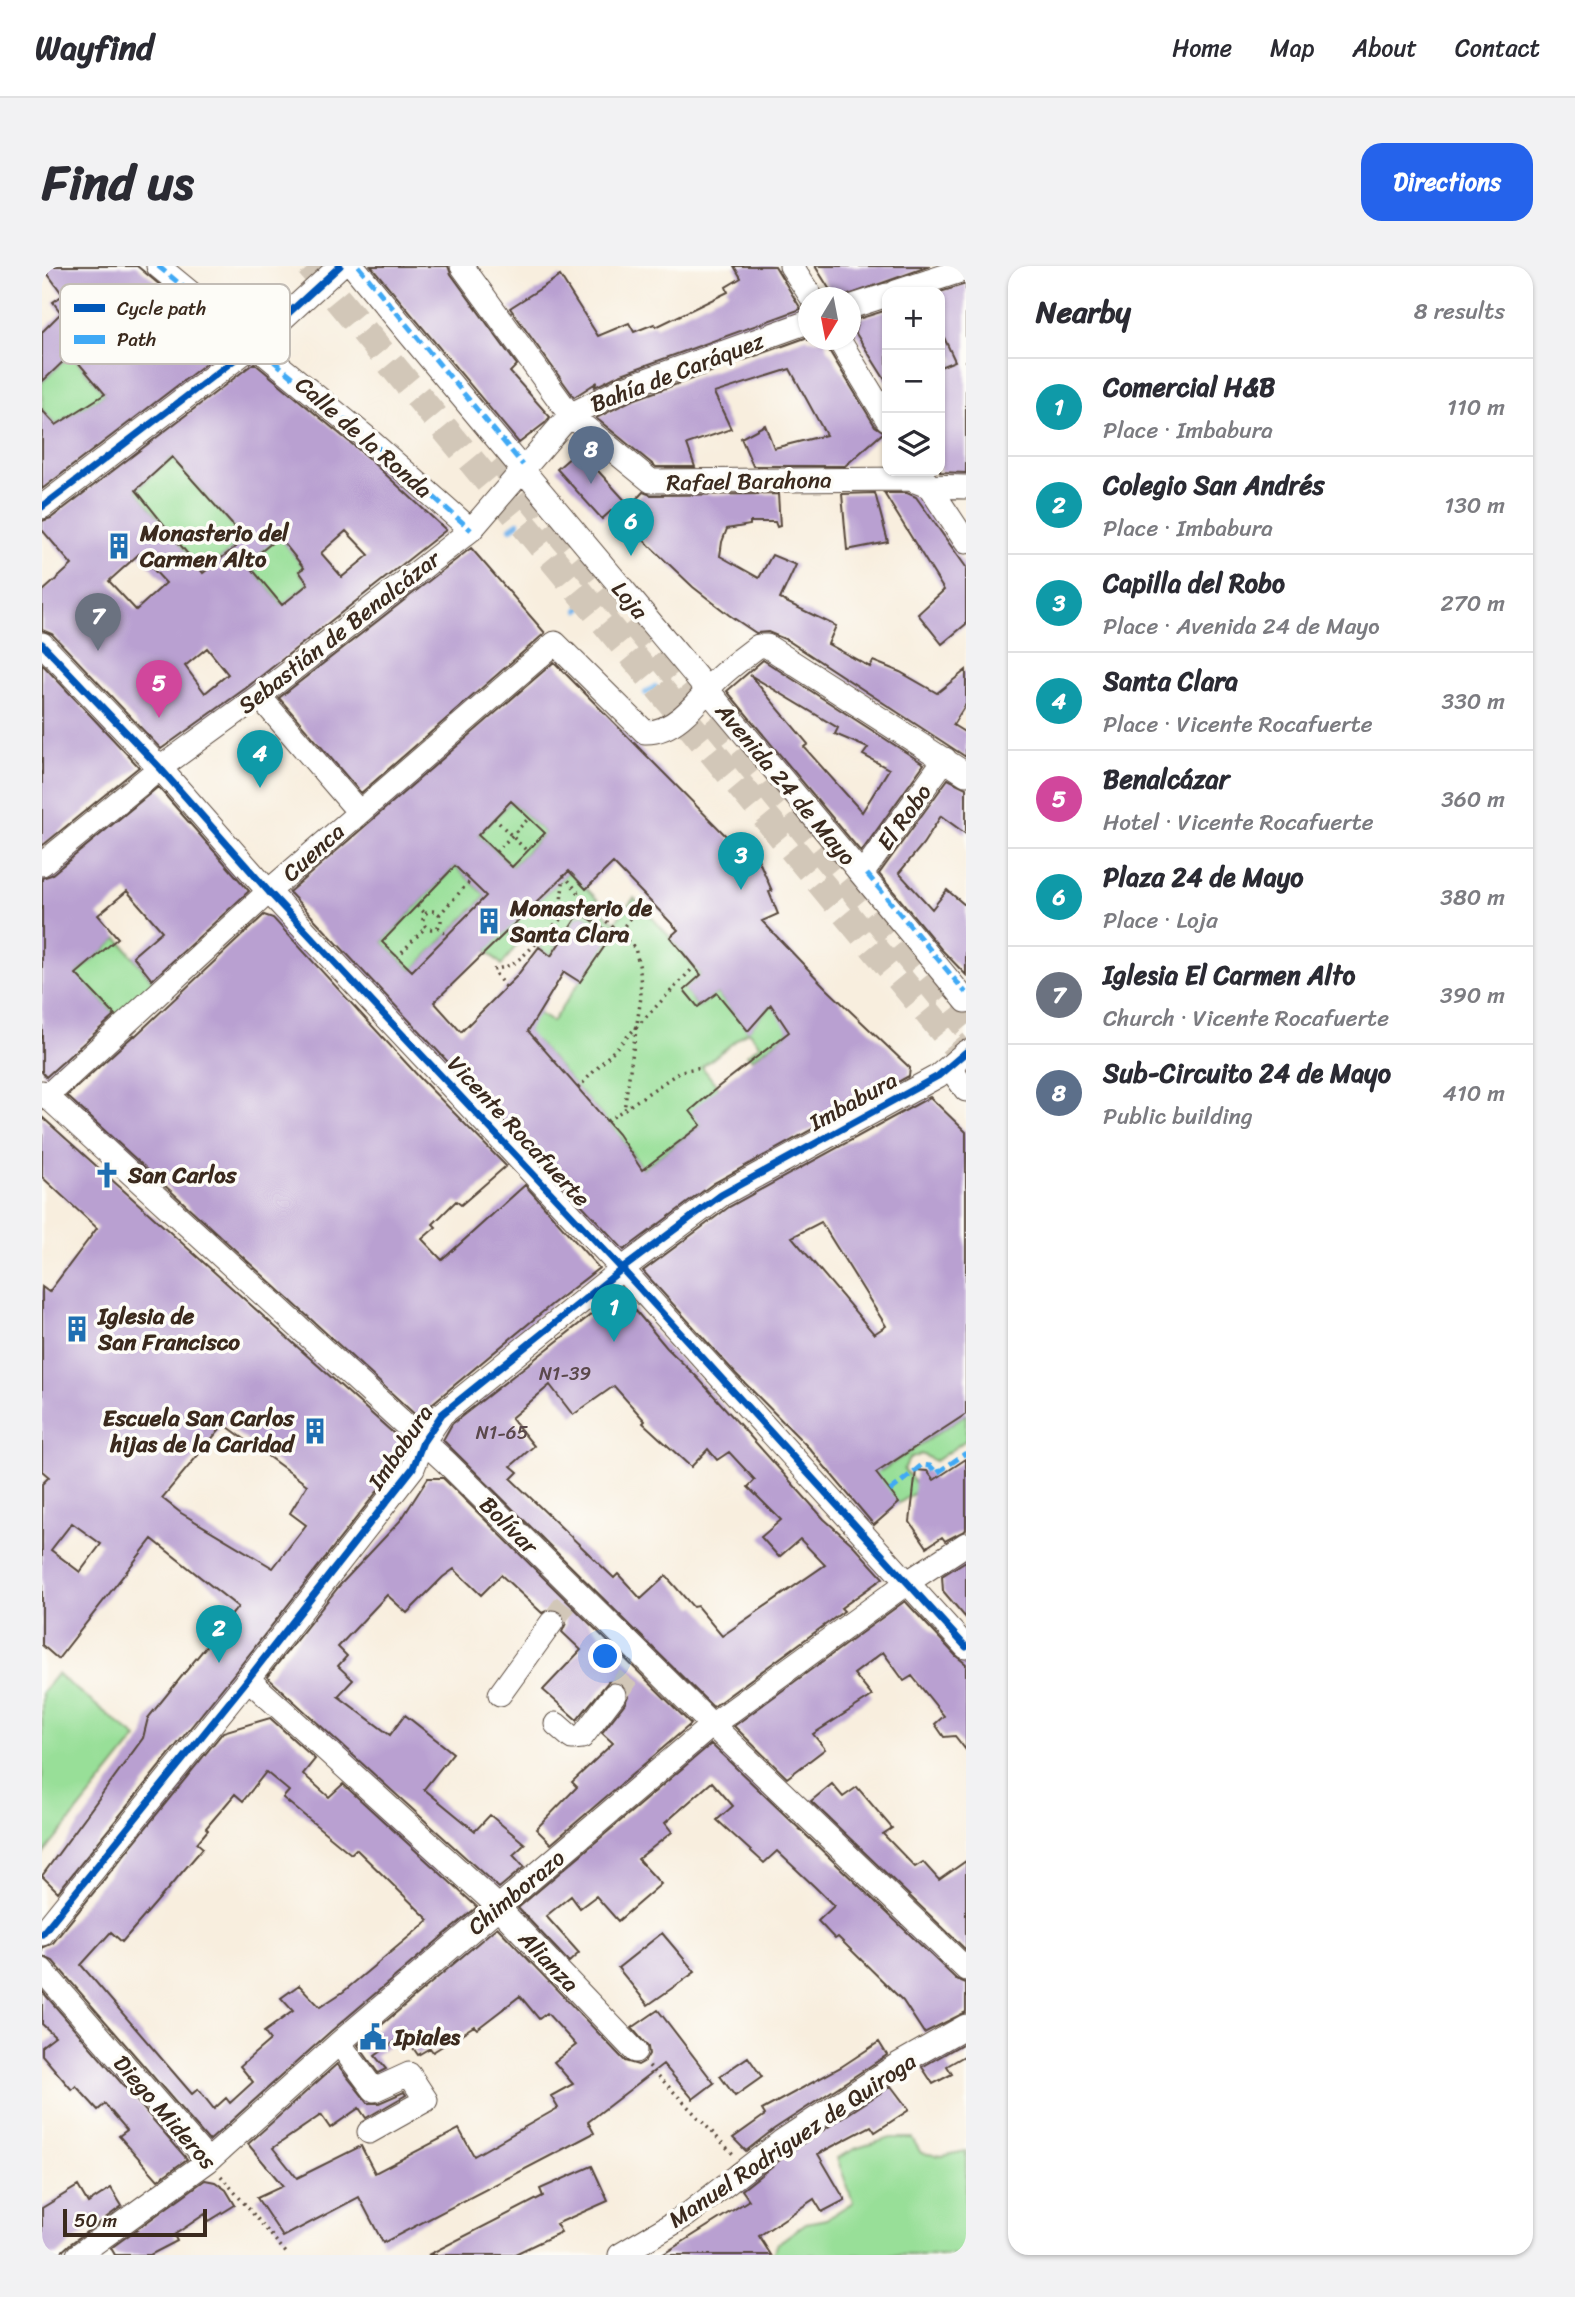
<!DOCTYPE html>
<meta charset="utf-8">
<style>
:root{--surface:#fff;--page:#f2f2f3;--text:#2b2b33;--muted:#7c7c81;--line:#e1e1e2;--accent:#2563eb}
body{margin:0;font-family:Sriracha,sans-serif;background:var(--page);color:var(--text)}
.controls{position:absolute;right:21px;top:21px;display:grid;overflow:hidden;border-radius:14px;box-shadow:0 2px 5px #0004}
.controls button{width:63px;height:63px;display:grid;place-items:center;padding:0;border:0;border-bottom:2px solid var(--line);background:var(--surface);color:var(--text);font:35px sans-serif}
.compass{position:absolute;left:756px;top:21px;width:63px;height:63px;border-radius:50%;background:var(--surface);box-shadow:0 2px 5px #0004;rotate:190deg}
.scale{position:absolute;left:21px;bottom:18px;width:144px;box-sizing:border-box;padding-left:7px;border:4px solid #3b2a1e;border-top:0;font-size:19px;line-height:24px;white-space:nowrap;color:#3b2a1e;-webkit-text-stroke:5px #fdfcf7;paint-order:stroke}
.you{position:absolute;left:564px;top:1391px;width:24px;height:24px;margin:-18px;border:5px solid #fff;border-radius:50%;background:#1a73e8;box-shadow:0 0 0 10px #1a73e833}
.badge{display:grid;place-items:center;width:46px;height:46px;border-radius:50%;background:var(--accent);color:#fff;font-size:23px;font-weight:700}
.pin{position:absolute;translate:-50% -58px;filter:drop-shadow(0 2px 4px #0008)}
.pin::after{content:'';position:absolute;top:37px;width:24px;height:21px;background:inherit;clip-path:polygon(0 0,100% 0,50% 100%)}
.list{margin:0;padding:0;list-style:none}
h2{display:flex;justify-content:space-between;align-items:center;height:91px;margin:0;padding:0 28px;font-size:30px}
h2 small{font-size:23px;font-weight:400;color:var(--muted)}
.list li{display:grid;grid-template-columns:46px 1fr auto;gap:21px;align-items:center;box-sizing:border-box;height:98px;padding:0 28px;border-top:2px solid var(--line)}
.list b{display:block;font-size:26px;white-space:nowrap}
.list p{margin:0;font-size:23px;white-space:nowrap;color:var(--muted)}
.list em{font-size:23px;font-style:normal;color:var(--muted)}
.icon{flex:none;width:38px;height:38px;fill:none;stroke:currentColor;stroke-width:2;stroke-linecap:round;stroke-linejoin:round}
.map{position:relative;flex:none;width:924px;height:1989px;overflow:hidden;border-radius:21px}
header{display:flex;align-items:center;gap:42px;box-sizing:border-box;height:98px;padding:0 35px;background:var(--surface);border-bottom:2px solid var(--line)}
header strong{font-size:33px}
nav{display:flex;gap:38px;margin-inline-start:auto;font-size:24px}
.intro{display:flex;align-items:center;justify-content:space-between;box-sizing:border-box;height:168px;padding:0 42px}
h1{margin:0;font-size:49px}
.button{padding:18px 32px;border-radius:21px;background:var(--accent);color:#fff;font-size:24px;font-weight:700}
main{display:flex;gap:42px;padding:0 42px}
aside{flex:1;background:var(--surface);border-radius:21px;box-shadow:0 2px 5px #0004}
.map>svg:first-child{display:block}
</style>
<header>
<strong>Wayfind</strong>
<nav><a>Home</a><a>Map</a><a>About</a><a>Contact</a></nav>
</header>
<div class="intro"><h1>Find us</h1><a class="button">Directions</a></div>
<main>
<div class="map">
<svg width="924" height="1989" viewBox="0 0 924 1989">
<rect width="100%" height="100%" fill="#fdfcf7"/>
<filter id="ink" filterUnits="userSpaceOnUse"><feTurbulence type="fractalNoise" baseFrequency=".0143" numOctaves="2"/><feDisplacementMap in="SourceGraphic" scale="14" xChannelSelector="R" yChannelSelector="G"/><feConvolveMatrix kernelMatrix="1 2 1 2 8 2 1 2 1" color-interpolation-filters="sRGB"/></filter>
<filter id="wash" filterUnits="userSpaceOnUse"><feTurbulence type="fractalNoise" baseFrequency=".00686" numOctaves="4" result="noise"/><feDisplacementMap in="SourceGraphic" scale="28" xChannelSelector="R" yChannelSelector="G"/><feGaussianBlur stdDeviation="1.57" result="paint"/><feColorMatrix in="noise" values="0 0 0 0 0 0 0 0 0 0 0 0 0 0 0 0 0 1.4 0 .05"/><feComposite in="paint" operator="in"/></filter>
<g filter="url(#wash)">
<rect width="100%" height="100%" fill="#f8eede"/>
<path fill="#98df98" stroke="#6a845b" stroke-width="2" d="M29,88L63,128L14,159L0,144V116Z
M130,191L203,273L161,307L94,224Z
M229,260L262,302L257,306L266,318L240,339L205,297L221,284Z
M469,535L503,567L470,601L436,569Z
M413,600L444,630L370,705L340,676Z
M527,605L558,636L555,641L573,656L592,632L628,671L659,709L643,724L656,741L675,727L706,764L739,728L747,766L710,793L705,789L718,779L706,765L660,801L688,836L601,903L576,868L494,775L478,789L492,745L510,756L570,668L542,649L535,651L508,690L482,669L460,699L444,684Z
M76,672L114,719L76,752L50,725L27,714Z
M924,1148V1174L893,1195L879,1188L867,1193L862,1203L878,1223L856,1238L816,1185L829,1193L839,1205Z
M15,1408L95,1472L0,1590V1426Z
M849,1872H870L879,1887L900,1890L924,1885V1989H731L735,1978L764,1957L784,1953L811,1936L795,1892L815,1882Z"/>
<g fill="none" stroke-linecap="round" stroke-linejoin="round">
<path stroke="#7ab7ed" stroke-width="6" d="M469,262L476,257
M537,344L544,338
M604,427L613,421"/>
</g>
<g id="blocks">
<path fill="#b9a0d1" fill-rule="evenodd" d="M0,0H95L188,77L187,80L0,223V144L14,159L63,128L29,88L0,116V66L19,47L11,36L21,29Z
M329,0H406L409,8L475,99L468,106L508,151L503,157L477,177Z
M692,0H733L759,43L577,109L553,121L554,117L532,131L468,42L518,10L556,70L587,57L592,66L612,58L614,61L686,26L684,21L699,12Z
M773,0H888L798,32H793Z
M924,18V207L898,206V101L913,95L898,63V26Z
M845,44V117L813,66L816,53Z
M766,71V74H783L785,81L833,160L842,166L803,200H711L699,172L723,159L732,182L784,169L748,103L672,127L689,163L645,178L653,201H614L554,152L588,135Z
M212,97L316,183L404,264L204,422L119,483L10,368L0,364V326L30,299L0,264V255L9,252ZM130,191L203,273L161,307L94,224ZM304,265L327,289L300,311L279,287ZM237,271L262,302L257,305L266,318L240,339L205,297ZM97,288L124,317L94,344L67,315ZM165,382L186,408L163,427L143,400Z
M537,184L588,240L601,226L609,229L736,228L738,260L735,261L733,256H708V259L685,263L680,276L678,290L717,312L730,289L754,299L738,333L794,360L786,378L828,401L831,395L858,406L895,427L924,404V438L911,459L924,467V491L745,374L726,366L714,367L687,349L651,321L570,244L560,253L515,203Z
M833,227L846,276L805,284L800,228Z
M842,227H865L874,231L924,301V358L900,378L876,348L902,324Z
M429,282L503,367L319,527L237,432Z
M721,394L882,498L819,586L685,425ZM708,409L796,462L793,468L826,482L821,489L847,503L820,546L762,481L766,478Z
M512,396L698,584L710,579L730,625L727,626L736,648L720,655L785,723L868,802L867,810L865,811L672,917L582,984L247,626ZM469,535L503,567L470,601L436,569ZM571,597L636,664L628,671L659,709L642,724L656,741L675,727L706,765L729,739L747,766L676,821L648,845L659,859L600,904L576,868L486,765L522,706L538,716L571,668L542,649L535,651L509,690L497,681L474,711L419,766L392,736L527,605L544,623ZM413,600L444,630L370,705L340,676Z
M0,398L97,501L0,580Z
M906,513L924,522V568L899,550L881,578L857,607L890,643L905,624L924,640V709L899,683L837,608Z
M116,521L207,625L110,714L91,690L120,665L85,625L56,649L76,672L34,708L73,749L4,811L0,806V612L9,609Z
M222,649L231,652L378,812L464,900L419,939L414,935L391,958L394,961L380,973L400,994L483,919L557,1002L509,1039L391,1137L379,1154L25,830L92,769L93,770Z
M888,831L924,866V1148L834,1207L857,1237L832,1259L767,1182L694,1108L601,1005L687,941ZM779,956L844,1060L832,1068L750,971Z
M0,851L361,1176L359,1195L191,1409L16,1626L0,1610L101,1472L106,1452L196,1341L110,1273L16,1393L0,1379V1218L7,1211L0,1205V1021L7,1026L55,962L0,911ZM182,1158L265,1219L248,1247L264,1259L231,1302L139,1247L120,1232ZM30,1257L59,1278L38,1306L9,1284Z
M578,1026L625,1082L655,1111L782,1253L811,1279L841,1312L799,1342L802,1345L671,1441L401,1174L410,1158ZM508,1119L531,1149L572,1120L603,1155L601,1157L649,1201L666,1183L675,1194L687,1186L713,1214L706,1221L739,1254L719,1271L737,1291L758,1273L783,1299L680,1370L655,1340L651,1341L624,1310L599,1333L576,1308L572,1312L469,1213L476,1206L469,1200L492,1180L469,1152Z
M924,1193V1264L903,1275L900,1271L885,1281L868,1256L874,1204L885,1205L892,1214Z
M386,1212H401L649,1458L509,1578L494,1563L535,1521L530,1516L571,1477L560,1467L583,1437L586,1430L585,1423L574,1415L566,1416L535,1454L501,1424L539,1384L520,1366L524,1357L519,1345L511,1342L500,1347L459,1309L439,1329L412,1303L401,1311L365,1347L345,1329L296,1381L305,1390L296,1400L311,1414L296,1430L348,1469L363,1449L411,1487L382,1523L433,1565L448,1549L483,1578L471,1589L482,1601L457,1622L225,1411L298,1319L359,1254Z
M924,1295V1352L901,1325L900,1310Z
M863,1335L914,1390L924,1398V1484L913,1470L902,1471L893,1458L902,1450L870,1410L862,1415L841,1386L812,1408L830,1430L771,1468L783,1483L745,1512L692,1460Z
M228,1452L273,1493L261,1508L287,1531L301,1518L435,1641L288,1766L167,1875L11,1695L0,1690V1682L11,1677L181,1466ZM224,1506L247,1525L241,1532L309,1588L314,1583L387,1654L301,1726L278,1741L257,1719L239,1732L251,1745L222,1766L228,1774L198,1800L211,1816L188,1837L184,1832L172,1843L156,1823L150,1828L39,1699L69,1666L80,1676L161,1582L155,1577L166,1564L164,1562L193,1528L201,1535Z
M669,1478L914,1713L924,1717V1746L882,1767L861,1735L796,1671L793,1673L776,1655L792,1640L773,1621L735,1585L722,1597L675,1554L691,1540L670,1516L623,1557L630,1566L596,1593L619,1618L576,1655L554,1630L538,1642L529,1630L504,1650L537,1687L527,1696L476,1642Z
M790,1518L801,1531L815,1521L850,1562L841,1568L873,1601L881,1596L897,1614L924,1595V1684L769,1535Z
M455,1661L583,1795L596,1799L603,1795L607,1788L606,1781L590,1762L616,1744L672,1817L651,1833L621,1798L546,1856L552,1867L341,1977L317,1931L241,1971L215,1932L241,1920L206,1878L295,1798L326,1837H337L362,1826L364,1829L324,1852L317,1842L288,1862L279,1849L231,1882L255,1912L319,1880L333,1907L417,1863L432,1890L516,1842L509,1830L531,1818L512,1796L534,1779L505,1747L497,1753L478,1730L435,1763L432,1760L391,1786L388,1782L376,1789L362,1769L333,1790L344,1803L336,1807L316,1779Z
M620,1667L653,1706L606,1739L576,1702Z
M0,1725L145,1893L116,1914L77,1870L85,1864L63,1838L56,1844L34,1820L30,1824L0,1789V1780L13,1770L0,1758Z
M837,1776L845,1789L732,1863L704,1885L691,1872L723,1849L720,1844L799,1801Z
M924,1776V1789L905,1800L910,1808L891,1818L880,1801Z
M706,1791L720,1811L693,1830L678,1810Z
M849,1820L867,1844L833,1866L829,1860L776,1888L803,1934L780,1946L772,1933L717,1970L729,1989H620L707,1934L700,1924L748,1886Z
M550,1900L566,1935L514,1958L519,1966L471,1989H386L501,1930L498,1923Z
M163,1914L173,1916L184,1924L193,1939L167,1955L163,1948L132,1969L135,1975L108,1989H73L69,1982Z
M36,1920L46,1937L69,1922L80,1940L28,1978L16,1989H0V1942Z"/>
</g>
</g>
<g filter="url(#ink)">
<use href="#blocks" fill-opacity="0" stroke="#57473b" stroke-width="2"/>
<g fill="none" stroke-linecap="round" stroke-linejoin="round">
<path stroke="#d2c7b8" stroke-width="23" stroke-dasharray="23 11" stroke-linecap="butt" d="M510,1356L525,1336
M572,1429L592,1404"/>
<path stroke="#d2c7b8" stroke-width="28" stroke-dasharray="28 14" stroke-linecap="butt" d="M268,0L924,793
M456,192L924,760"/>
<g stroke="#57473b" stroke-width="25">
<path id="minor" d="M116,0L325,172L429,264
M311,0C514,246 722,488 924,735
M420,0L528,149L609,215L868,213L886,220L924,221
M749,0L770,32
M854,26L924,3
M808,41L845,29
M797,74L845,153
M881,211L924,276
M0,241L213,78L298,0
M0,378L118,502L227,626L580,1003L924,1381
M217,430L317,546
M0,598L118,502L217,430L429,264L528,149L582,122L766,56
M820,608L903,493
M907,801L924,824
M0,826L404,1196L670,1459L924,1703
M4,831L236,617L513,377L603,466C631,467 653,439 669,420C681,405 701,392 716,380H725L924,508
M206,1413L449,1634L593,1785
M458,1428L510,1356
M514,1458L530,1472L540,1471L572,1429
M0,1668L202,1418L371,1202L381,1176L400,1148L580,1003L679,929L896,810L924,786
M0,1704L166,1895
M297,1777L332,1824L367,1808L384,1834L327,1866
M36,1989L166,1895L297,1777L670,1459L866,1316L924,1278
M578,1989L645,1949L740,1875L855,1799L924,1760"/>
</g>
<path stroke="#57473b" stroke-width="3.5" stroke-dasharray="2 5" stroke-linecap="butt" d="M452,552L485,585
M454,586L487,552
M522,609L544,636L593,682L598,703L599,731L582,844
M375,640L384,648
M381 654a9 9 0 1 1 18 0a9 9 0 1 1-18 0Z
M397,649L428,615
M517,653L522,609
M396,661L405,670
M578,665L599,639
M355,691L384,661
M463,721L451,704C458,702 466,701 472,697C499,677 512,652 544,636
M536,822L652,701
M565,855L639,805L660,801
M607,1800L691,1888
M179,1910L246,1989"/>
<use href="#minor" stroke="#fff" stroke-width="23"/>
<path stroke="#3fa9f5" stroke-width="5" stroke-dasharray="10 5" stroke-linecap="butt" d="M116,0L325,172L429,264
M316,0L481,199
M825,608L924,727
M848,1225L880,1199L888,1200L895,1207L924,1187"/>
<g stroke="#fdfcf7" stroke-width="11">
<path id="cycleway" d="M0,241L213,78L298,0
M0,378L118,502L227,626L580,1003L924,1381
M0,1668L202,1418L371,1202L381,1176L400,1148L580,1003L679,929L896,810L924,786"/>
</g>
<use href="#cycleway" stroke="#0057b8" stroke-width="7"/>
</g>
</g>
<defs>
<g id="building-bare" transform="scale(2.1)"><path d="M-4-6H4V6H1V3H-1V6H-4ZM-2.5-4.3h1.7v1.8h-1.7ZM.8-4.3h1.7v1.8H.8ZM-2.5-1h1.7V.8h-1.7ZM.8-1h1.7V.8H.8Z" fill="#1f6fb2" stroke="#fdfcf7" stroke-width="2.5" paint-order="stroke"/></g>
<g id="church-bare" transform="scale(2.1)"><path d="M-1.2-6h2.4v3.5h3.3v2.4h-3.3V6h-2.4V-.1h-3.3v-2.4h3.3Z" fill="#1f6fb2" stroke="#fdfcf7" stroke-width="2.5" paint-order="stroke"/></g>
<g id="civic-bare" transform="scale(2.1)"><path d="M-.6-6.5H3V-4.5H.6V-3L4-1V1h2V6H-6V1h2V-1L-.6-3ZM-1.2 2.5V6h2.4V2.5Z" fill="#1f6fb2" stroke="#fdfcf7" stroke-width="2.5" paint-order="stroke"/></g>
</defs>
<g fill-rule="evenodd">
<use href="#building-bare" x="77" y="280"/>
<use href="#building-bare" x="447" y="655"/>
<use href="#church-bare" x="65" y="909"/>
<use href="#building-bare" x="35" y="1063"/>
<use href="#building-bare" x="273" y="1165"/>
<use href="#civic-bare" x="331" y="1771"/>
</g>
<g text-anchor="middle" stroke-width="7" stroke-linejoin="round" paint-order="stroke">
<g font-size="19" fill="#5a484b">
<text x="523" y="1114">N1-39</text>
<text x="460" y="1173">N1-65</text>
</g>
<g font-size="23" fill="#3b2a1e" stroke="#fdfcf7">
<text transform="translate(635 106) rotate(-21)" y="8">Bahía de Caráquez</text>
<text transform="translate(322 171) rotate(41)" y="8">Calle de la Ronda</text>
<text transform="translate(707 215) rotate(-1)" y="8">Rafael Barahona</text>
<text transform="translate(588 334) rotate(50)" y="8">Loja</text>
<text transform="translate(297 366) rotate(-38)" y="8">Sebastián de Benalcázar</text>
<text transform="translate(744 518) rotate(50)" y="8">Avenida 24 de Mayo</text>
<text transform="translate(862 551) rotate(-54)" y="8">El Robo</text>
<text transform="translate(271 586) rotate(-42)" y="8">Cuenca</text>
<text transform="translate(811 835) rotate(-29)" y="8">Imbabura</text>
<text transform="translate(477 865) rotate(47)" y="8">Vicente Rocafuerte</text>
<text transform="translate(358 1181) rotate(-56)" y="8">Imbabura</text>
<text transform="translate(467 1259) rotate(45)" y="8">Bolívar</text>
<text transform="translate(474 1626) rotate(-40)" y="8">Chimborazo</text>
<text transform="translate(507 1695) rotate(46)" y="8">Alianza</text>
<text transform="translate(123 1846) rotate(49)" y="8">Diego Mideros</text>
<text transform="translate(750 1874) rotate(-34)" y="8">Manuel Rodriguez de Quiroga</text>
</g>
<g font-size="23" font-weight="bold" fill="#3b2a1e" stroke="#fdfcf7" text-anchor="start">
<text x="98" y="275">Monasterio del<tspan x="98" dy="26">Carmen Alto</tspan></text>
<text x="468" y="650">Monasterio de<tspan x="468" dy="26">Santa Clara</tspan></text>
<text x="86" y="917">San Carlos</text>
<text x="56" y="1058">Iglesia de<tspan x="56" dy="26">San Francisco</tspan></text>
<text x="252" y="1160" text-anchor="end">Escuela San Carlos<tspan x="252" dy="26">hijas de la Caridad</tspan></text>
<text x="352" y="1779">Ipiales</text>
</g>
</g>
<rect x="18" y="18" width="230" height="80" rx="10" fill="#fdfcf7" stroke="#c3bdb6" stroke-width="2"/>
<rect x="32" y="38" width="31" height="8" fill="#0057b8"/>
<rect x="32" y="69" width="31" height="9" fill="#3fa9f5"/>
<g font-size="19" fill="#3b2a1e">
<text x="75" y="49">Cycle path</text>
<text x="75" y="80">Path</text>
</g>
</svg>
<div class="controls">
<button>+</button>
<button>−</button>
<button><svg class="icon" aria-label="layers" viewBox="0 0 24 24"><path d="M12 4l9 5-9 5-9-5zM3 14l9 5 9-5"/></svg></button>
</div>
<svg class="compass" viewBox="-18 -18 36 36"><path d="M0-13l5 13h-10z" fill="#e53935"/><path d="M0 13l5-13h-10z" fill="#7c7c81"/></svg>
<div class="scale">50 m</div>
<div class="you"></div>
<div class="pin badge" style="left:572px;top:1076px;background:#0f9aa8">1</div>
<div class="pin badge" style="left:177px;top:1397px;background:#0f9aa8">2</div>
<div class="pin badge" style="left:699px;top:624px;background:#0f9aa8">3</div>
<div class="pin badge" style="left:218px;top:522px;background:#0f9aa8">4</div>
<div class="pin badge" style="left:117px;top:452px;background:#d1479c">5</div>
<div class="pin badge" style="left:589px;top:290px;background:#0f9aa8">6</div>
<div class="pin badge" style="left:56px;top:385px;background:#6b7280">7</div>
<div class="pin badge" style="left:549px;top:218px;background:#5c6f8a">8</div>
</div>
<aside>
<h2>Nearby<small>8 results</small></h2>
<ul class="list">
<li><span class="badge" style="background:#0f9aa8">1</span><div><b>Comercial H&amp;B</b><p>Place · Imbabura</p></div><em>110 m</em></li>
<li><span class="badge" style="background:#0f9aa8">2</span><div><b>Colegio San Andrés</b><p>Place · Imbabura</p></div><em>130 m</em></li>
<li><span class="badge" style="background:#0f9aa8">3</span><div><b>Capilla del Robo</b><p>Place · Avenida 24 de Mayo</p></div><em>270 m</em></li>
<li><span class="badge" style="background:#0f9aa8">4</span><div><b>Santa Clara</b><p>Place · Vicente Rocafuerte</p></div><em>330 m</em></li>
<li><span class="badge" style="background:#d1479c">5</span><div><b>Benalcázar</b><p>Hotel · Vicente Rocafuerte</p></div><em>360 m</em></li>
<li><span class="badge" style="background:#0f9aa8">6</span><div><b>Plaza 24 de Mayo</b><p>Place · Loja</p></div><em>380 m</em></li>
<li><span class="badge" style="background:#6b7280">7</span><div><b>Iglesia El Carmen Alto</b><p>Church · Vicente Rocafuerte</p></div><em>390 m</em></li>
<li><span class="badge" style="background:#5c6f8a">8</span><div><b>Sub-Circuito 24 de Mayo</b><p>Public building</p></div><em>410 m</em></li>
</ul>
</aside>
</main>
